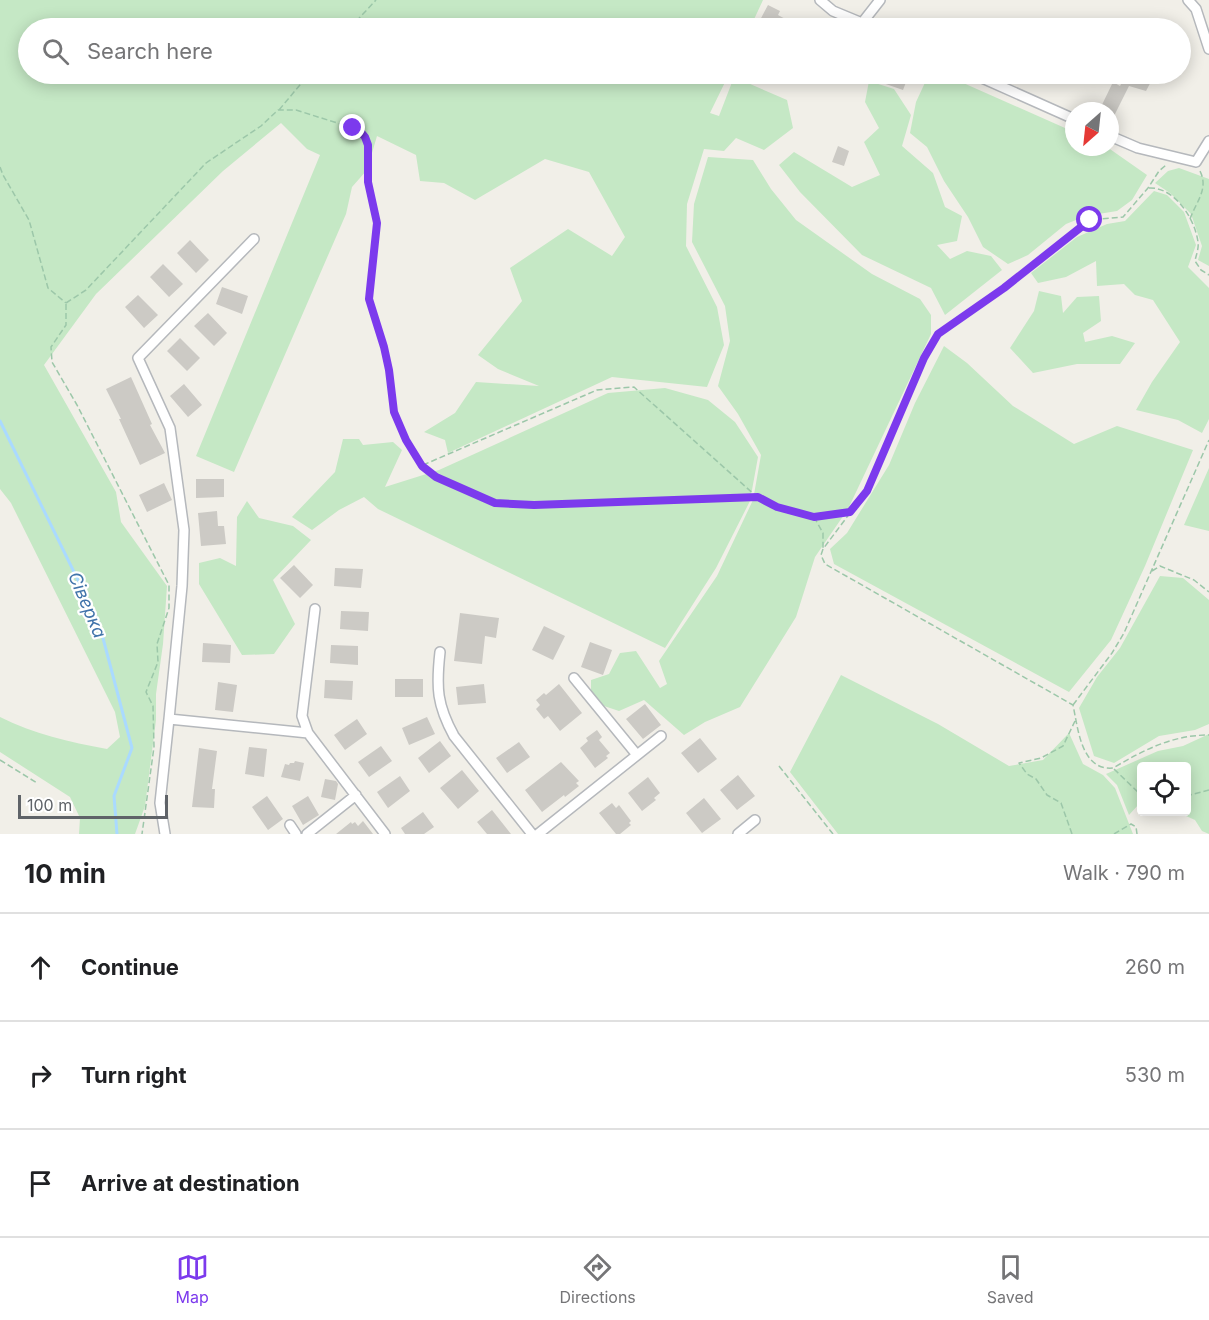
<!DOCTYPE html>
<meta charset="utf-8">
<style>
:root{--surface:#fff;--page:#f2f2f2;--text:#202124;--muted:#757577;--line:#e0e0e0;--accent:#7c3aed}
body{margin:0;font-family:Inter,sans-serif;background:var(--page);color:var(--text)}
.controls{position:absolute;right:18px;bottom:18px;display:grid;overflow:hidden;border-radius:6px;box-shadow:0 3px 15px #0003}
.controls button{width:54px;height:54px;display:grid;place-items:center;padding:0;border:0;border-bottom:2px solid var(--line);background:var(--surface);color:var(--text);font:30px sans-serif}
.compass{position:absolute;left:1065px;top:102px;width:54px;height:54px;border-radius:50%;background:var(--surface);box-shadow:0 3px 15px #0003;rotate:207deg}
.scale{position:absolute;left:18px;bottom:15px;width:150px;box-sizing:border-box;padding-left:6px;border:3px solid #5f6368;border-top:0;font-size:16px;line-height:21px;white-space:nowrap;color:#5f6368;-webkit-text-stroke:4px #fff;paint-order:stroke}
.stop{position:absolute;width:18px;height:18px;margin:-14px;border:4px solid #7c3aed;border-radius:50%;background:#fff}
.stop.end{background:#7c3aed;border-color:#fff;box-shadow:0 2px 6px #0008}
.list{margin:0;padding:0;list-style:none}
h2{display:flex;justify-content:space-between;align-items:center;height:78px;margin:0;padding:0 24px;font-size:26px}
h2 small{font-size:20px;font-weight:400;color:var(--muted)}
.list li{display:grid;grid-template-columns:39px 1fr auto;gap:18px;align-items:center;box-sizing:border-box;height:108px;padding:0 24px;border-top:2px solid var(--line)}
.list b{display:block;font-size:22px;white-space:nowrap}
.list em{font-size:20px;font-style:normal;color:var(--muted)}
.icon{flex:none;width:33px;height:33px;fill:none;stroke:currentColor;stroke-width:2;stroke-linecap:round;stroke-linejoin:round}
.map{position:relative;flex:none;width:1209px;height:834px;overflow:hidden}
.search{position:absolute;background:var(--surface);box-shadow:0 3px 15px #0003;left:18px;right:18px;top:18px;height:66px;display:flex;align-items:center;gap:15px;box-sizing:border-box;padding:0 21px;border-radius:33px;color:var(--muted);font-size:22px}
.sheet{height:402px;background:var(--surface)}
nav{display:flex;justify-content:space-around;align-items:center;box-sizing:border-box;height:84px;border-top:2px solid var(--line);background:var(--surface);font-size:16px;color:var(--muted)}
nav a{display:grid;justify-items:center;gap:3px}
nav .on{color:var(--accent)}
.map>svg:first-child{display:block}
</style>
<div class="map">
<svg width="1209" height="834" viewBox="0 0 1209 834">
<rect width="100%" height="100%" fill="#f1efe8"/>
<path fill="#c5e8c5" d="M0,0H763L750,28H28V74H729L710,113L719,116L734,77L787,100L793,128L764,150L736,138L724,151L704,149L687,204L686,246L717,307L724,345L707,387L612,377L448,453L445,440L424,432L455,413L476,382L539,386L498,369L478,355L522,301L510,268L568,229L612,256L625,237L589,172L545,159L475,200L444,183L420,181L416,155L377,136L367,170L352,187L346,214L234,472L196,456L320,155L307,149L281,123L223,171L96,294L44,365L116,492L121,522L167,586L163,644L156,694V720L145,806L135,834H79L80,818L70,797L0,752V717C34,734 69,742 107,749L120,737L115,712L11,503L0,489Z
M929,74H943L1074,132V147H1107L1147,175L1132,200L1117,211L1086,216L1066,224L1028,255L1008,264L983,247L968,217L944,181L927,147L910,133L916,102Z
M869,81L894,89L911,115L902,146L933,173L945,207L962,216L957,241L937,245L950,259L967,251L991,256L1002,270L945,315L931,288L862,255L800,192L779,165L794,152L852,187L880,175L864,142L879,128L865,102Z
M708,157L753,160L771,189L796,220L872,274L920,299L931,315V334L848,509L815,557L796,617L740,707L705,722L684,735L644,700L619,711L604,706L591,692V680L609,674L620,653L636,651L660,688L667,684L659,661L717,576L753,500L761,455L738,414L718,386L730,341L725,306L692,242L694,204Z
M1179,168L1209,179V266L1198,260L1202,246L1191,214L1170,193L1155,183L1168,171Z
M1154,191L1167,195L1184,212L1196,245L1188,267L1209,288V419L1202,433L1178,420L1136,410L1152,382L1180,342L1153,300L1135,295L1124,284L1097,286L1096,261L1066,277L1038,283L1031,273L1077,237L1107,224L1125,221Z
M1039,291L1061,296L1063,313L1077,297L1099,296L1101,321L1083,333L1085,342L1112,336L1135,343L1120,364H1077L1033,373L1010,348L1034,311Z
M944,346L967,363L1013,406L1074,444L1117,426L1193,450L1145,566L1111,640L1069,692L834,564L830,549L847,533L889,465L915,403Z
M665,388L708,400L735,422L758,457L750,501L716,568L665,648L378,509L364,497L339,510L312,530L292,517L335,472L343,439H359L363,445L393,442L402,450L385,487L439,470L608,393Z
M1209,468V531L1184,525Z
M247,501L259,518L293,526L311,540L273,580L295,624L274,654L242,655L199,584V563L220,558L236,566L237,517Z
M1160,576L1183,578L1209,600V724L1195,730L1159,736L1114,763L1094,756L1079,708L1097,677L1120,648Z
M841,675L938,724L1009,766L1043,760L1069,733L1083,764L1103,775L1115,788L1133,834H838L790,772Z
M1209,734V834L1202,831L1195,820L1177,812H1186V766H1142L1141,805L1139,804L1129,815L1117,785L1106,774L1158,751L1183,746Z"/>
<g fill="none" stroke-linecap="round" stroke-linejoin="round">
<path stroke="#aadaff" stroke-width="3" d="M0,421L99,623L132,748L114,796L117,834"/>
</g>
<path fill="#cccac5" d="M768,5L780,11L778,15L789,21L785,28H761L763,24L759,22Z
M883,74H899L908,77L903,90L880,82Z
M1126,74H1155L1146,91L1129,86L1110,124V111H1099L1113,82L1120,86Z
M838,146L849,151L844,166L832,162Z
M190,240L209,260L196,273L177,253Z
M163,264L183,284L169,297L150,277Z
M222,287L248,296L242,314L216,304Z
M138,295L158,315L144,328L125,307Z
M208,313L227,333L214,346L194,326Z
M180,338L200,358L187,371L167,351Z
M131,377L152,424L150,425L165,453L140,465L119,419H121L106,389Z
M184,384L202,405L188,417L170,396Z
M196,479H224V497L196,498Z
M164,483L172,500L147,512L139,495Z
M217,511L218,526H224L226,544L201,546L198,513Z
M294,565L313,585L300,598L280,578Z
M335,568L363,569L361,588L334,586Z
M341,611L369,612L368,631L340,629Z
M460,613L499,618L496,638L485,636L482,664L454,661Z
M544,626L565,636L553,660L532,650Z
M590,642L612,650L603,675L581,667Z
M203,643L231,645L230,663L202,662Z
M331,645L358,646V665L330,663Z
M395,679H423V697H395Z
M325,680L353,681L352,700L324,698Z
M218,682L237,685L233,712L215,710Z
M484,684L486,703L458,705L456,687Z
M559,684L582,713L560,731L548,716L544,719L536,709L540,705L536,700L544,693L546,695Z
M645,704L661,725L643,739L626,719Z
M427,717L435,734L409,745L402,728Z
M357,719L367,734L345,750L334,735Z
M597,730L602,737L599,740L610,753L606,756L608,758L595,768L580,748L588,741L586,738Z
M700,738L717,759L698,773L681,753Z
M440,741L451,756L429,773L418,758Z
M519,742L530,757L507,773L496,758Z
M381,746L392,761L369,777L358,762Z
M249,747L267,749L264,777L245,774Z
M199,748L217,751L212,789H215L214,808L192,807Z
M295,761L304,763L300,781L281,777L285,764L289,765L290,763H294Z
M561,762L579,781L576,783L579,786L565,797L564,795L542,812L525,790Z
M462,770L479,791L458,809L440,788Z
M738,775L755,796L737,810L720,790Z
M400,776L410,791L388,808L377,792Z
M648,777L660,793L654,798L656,800L642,811L628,793Z
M325,779L336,781L338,784L335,800L321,797Z
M267,796L283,819L268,830L252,807Z
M308,796L319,815L303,825L292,806Z
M704,798L721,819L702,833L686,813Z
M612,803L616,808L619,805L631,821L629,823L631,825L620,834H616L599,813Z
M492,810L511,834H487L477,822Z
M423,812L434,827L424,834H405L401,828Z
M363,821L373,834H336L351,822L352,824L355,822L358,826Z"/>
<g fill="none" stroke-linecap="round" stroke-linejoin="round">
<g stroke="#b5b8bc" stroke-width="12">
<path id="minor" d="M820,0L833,11L874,28
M1188,0L1196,9L1209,49
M862,23L880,0
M973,74L1074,119
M1110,136L1138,148L1196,162L1209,141
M440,652C436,688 437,705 454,736L532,834
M574,678L637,755
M169,719L182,586L184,530L170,428L138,358L254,239
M308,733L302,716L315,609
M290,825L296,834
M165,834L160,803L169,719L308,733L385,834
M307,834L356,795
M538,834L661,736
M738,834L755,820"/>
</g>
<path stroke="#9cc7a9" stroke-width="1.5" stroke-dasharray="6 3" stroke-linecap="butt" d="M350,28L376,0
M279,110L309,74
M0,167L3,175L29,220L48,288L66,303
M1149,188C1175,187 1195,219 1198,242C1199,249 1196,255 1195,261L1201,270L1209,275
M1190,219C1196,202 1209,189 1200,171
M66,303L86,290L206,163L261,126L278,110H296L353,128L365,137L368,145V182L377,223L369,299L389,370L394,412L406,440L422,466L436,477L495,503L534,505L758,497L777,507L814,517L850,512L867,491L924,358L938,334L1004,288L1090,220L1123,217L1148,188L1159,171L1166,165
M66,304V325L51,347L52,362L77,405L169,585V608L157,644L158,662L146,692L153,706L154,747L142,834
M423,465L597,390L634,387L757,497
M850,513L823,549L821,555L825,564L1073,705C1078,728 1081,771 1113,768C1144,750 1172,735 1209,735
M814,517L823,533V548
M1152,571L1160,566L1194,580L1209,592
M1073,705L1112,653L1124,633L1209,440
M0,760L37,783
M779,766L833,834
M1114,769L1142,796
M1186,796L1209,790
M1072,834L1061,803L1047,795L1036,779L1027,774L1019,763L1041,758L1063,746L1075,721
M1114,834L1131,824L1136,827L1137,834"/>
<use href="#minor" stroke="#fff" stroke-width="9"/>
</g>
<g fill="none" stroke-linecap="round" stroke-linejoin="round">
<path stroke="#7c3aed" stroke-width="8" d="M353,128L360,131L365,137L368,145V182L377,223L369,299L384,347L389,370L394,412L406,440L422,466L436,477L495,503L534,505L758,497L777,507L814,517L850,512L867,491L924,358L938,334L1004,288L1090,220"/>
</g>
<g text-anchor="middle" stroke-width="4.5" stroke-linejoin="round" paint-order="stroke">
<g font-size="18" font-style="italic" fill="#4174aa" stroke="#fff">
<text transform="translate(87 605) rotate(67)" y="6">Сіверка</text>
</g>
</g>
</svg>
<div class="controls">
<button><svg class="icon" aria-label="locate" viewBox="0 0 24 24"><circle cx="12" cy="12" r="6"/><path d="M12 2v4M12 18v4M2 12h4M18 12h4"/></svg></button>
</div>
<svg class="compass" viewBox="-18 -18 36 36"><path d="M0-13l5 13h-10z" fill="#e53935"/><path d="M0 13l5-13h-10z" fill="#757577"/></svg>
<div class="scale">100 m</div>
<div class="stop" style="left:1090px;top:220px"></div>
<div class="stop end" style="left:353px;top:128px"></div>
<div class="search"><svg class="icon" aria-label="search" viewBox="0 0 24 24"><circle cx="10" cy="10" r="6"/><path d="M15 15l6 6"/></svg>Search here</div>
</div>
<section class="sheet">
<h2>10 min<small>Walk · 790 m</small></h2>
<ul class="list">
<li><svg class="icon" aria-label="ahead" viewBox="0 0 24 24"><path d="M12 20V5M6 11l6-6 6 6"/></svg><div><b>Continue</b></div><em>260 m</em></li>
<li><svg class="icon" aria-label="right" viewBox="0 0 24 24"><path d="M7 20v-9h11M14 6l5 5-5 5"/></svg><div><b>Turn right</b></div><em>530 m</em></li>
<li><svg class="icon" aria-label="arrive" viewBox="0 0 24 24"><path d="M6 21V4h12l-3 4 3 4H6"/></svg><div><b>Arrive at destination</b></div></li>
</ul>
</section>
<nav>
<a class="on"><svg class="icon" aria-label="map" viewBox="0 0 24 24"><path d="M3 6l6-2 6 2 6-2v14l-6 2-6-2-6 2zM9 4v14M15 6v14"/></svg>Map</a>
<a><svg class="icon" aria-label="directions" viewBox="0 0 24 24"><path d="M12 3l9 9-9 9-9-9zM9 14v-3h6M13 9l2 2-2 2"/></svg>Directions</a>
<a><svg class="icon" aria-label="saved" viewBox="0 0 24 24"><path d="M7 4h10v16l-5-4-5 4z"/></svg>Saved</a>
</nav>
